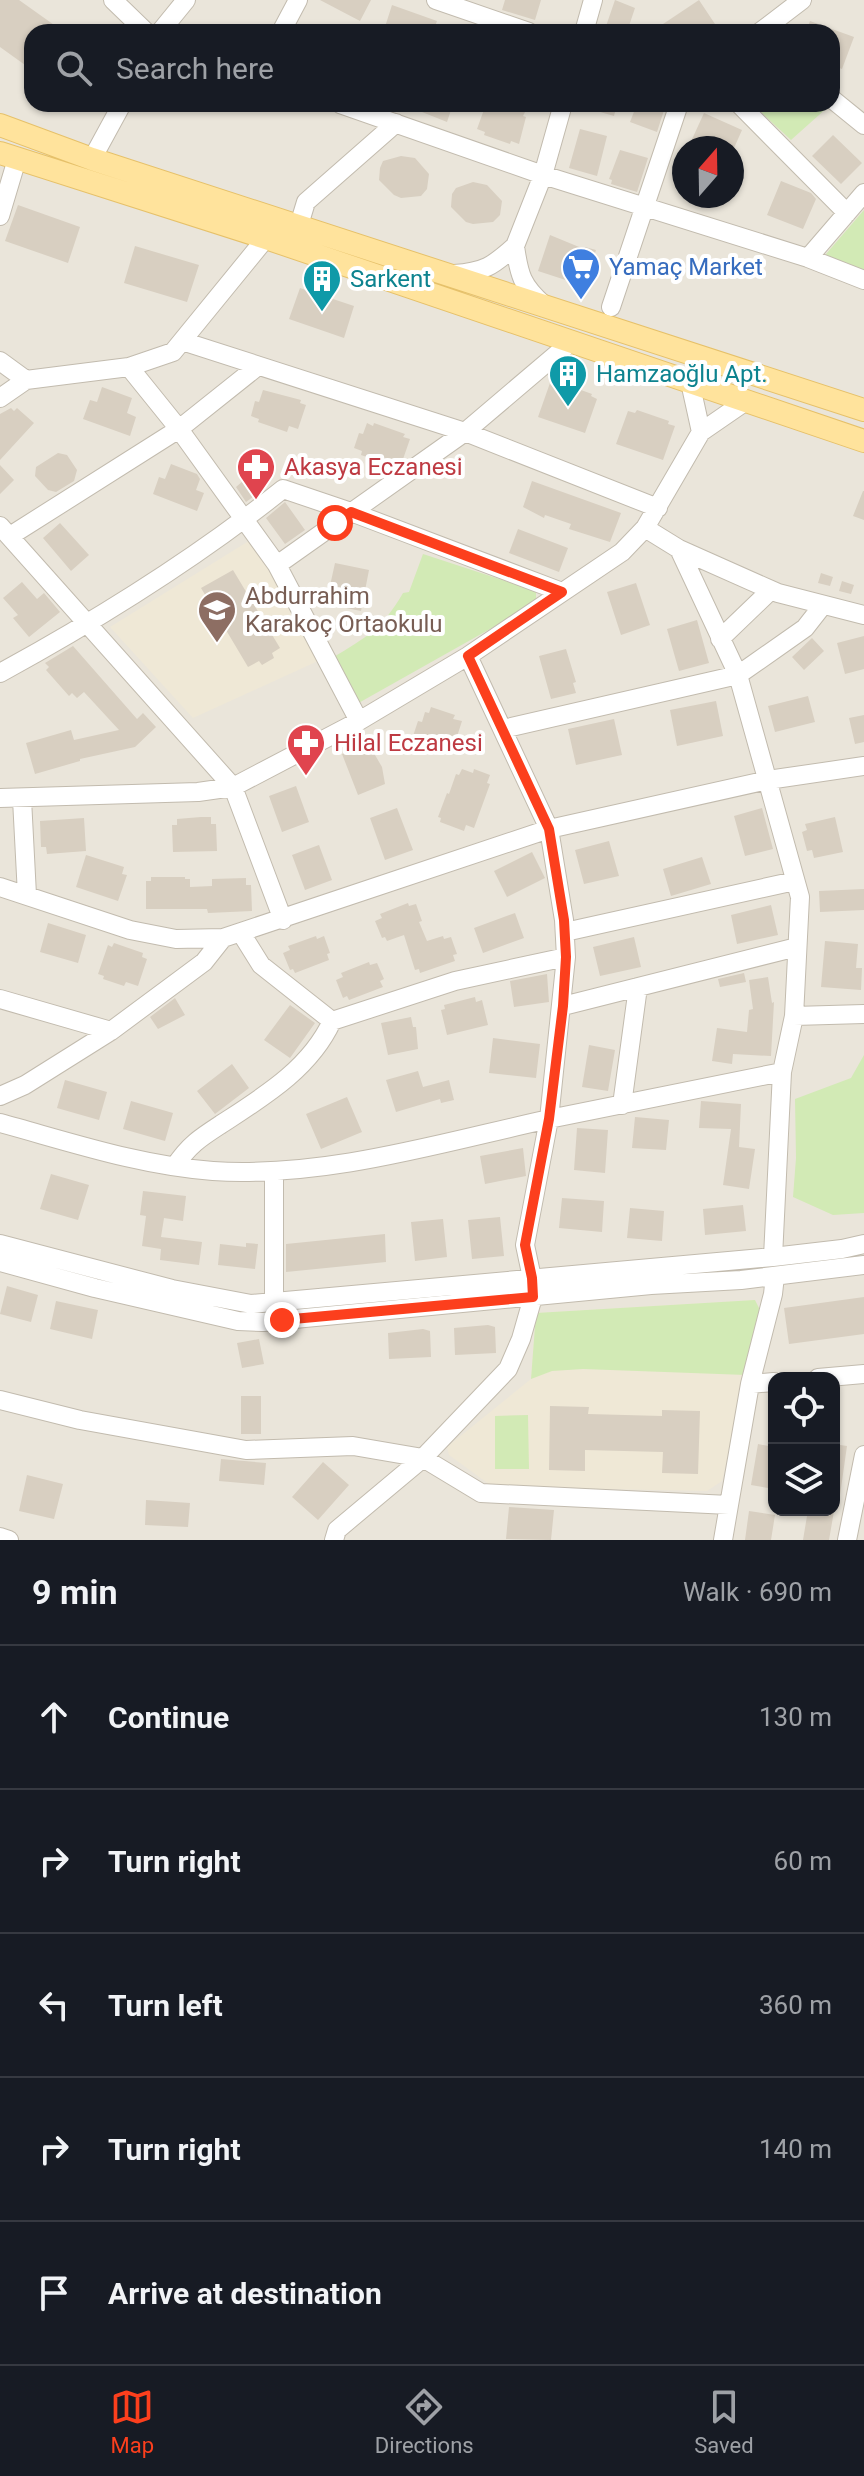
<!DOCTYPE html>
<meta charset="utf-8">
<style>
:root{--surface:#171b24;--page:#242831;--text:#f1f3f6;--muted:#9ea1a6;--line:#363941;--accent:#fc3f1d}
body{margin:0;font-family:Roboto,sans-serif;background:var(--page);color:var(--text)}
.controls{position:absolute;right:24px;bottom:24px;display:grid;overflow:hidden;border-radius:16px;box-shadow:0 2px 6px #0004}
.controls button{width:72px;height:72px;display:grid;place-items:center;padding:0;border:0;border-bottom:2px solid var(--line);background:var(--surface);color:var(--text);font:40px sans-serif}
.compass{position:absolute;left:672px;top:136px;width:72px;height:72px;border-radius:50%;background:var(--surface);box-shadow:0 2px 6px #0004;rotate:20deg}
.stop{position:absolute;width:24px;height:24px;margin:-18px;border:6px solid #fc3f1d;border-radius:50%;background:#fff}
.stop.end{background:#fc3f1d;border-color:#fff;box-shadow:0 2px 8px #0008}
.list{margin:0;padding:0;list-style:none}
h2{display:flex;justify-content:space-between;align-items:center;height:104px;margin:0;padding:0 32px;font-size:34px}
h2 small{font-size:26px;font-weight:400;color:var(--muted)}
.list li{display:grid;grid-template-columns:52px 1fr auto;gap:24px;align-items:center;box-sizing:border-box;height:144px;padding:0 32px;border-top:2px solid var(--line)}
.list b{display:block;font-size:30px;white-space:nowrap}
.list em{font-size:26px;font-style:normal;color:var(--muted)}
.icon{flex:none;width:44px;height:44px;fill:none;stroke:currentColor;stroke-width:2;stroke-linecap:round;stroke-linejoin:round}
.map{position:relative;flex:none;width:864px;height:1540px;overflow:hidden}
.search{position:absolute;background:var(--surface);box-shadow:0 2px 6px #0004;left:24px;right:24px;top:24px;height:88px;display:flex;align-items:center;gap:20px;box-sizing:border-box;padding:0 28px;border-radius:24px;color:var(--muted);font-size:30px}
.sheet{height:824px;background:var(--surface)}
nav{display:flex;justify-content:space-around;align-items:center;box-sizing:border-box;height:112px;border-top:2px solid var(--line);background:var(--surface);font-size:22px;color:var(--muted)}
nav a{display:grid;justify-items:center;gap:4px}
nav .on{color:var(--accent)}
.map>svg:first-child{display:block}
</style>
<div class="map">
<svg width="864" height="1540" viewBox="0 0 864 1540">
<rect width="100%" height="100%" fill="#f6f3ec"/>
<path fill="#eae5da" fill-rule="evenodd" d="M0,0H864V1540H0ZM32,32H832V104H32ZM684,148H732V196H684ZM774,1378H834V1510H774Z"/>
<path fill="#efe8d6" d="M252,539L318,661L193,718L110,627Z
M755,1300L761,1312L722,1481L707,1491L493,1487L449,1455L447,1447L531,1379L536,1313Z"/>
<path fill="#d2eab5" d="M752,104H824L828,107L791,140Z
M864,210V274L830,263L826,254Z
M423,554L536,591V603L355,705L332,658C367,637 382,629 403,593L409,592Z
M864,1055V1213L833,1215L793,1197L796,1158L795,1099L851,1078Z
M755,1300L761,1312L746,1375L583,1369L552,1371L531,1379L536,1313Z
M528,1415L529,1469H495V1416Z"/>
<path fill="#d8cfc1" d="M0,0H19L64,32H32V70L0,47Z
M320,0H371L360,21Z
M505,0H541L535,20L502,10Z
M615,0L635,8L627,32H604Z
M699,0L717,27L709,32H669L663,24Z
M392,5L437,21L433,32L384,30Z
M810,21L854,37L842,69L832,65V32H806Z
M402,104H453L447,122Z
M486,104H499L525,112L523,116L526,117L519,144L511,141L510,144L484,135L485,132L477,129Z
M584,104H617L614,116L583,107Z
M637,104H666L657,132L630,122Z
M704,113L742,130L734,148H688Z
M580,129L607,136L597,176L569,168Z
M833,135L862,163L841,184L812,156Z
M620,150L648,158L637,192L611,184L612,180L609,179Z
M401,156L415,158L429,174L427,189L421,196L401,198L394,195L379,180L380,168L383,161Z
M781,181L811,193L816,199L803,229L767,215Z
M473,182L487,185L502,201L500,215L493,222L473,224L466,222L451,207L452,194L456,188Z
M18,205L80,227L68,263L5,241Z
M550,235L584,249L585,247L596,250L584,286L538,271Z
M135,246L199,265L187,302L124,283Z
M300,288L354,306L344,338L289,319Z
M559,382L592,394L591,396L597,399L585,433L538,417L550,383L558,386Z
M102,387L132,398L127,413L136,417L130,436L83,419L90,400L97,402Z
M263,390L301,400L300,403L306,405L298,429L289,426L287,432L258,422L259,419L251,416L255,401L259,402Z
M11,408L14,411L17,408L34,423L0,460V414Z
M637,410L669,421L668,424L675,426L663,460L616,444L628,411L635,413Z
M367,423L373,426L374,423L405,434L403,437L410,439L402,462L392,460L390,465L361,455L362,451L354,448L359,433L363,434Z
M58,453L67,455L77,470L74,481L56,492L48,490L35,476L36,467Z
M171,464L197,474L200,479L196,490L204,493L197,511L153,494L159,477L165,479Z
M0,465L14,480L0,494Z
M244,480L264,487L265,488L246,502L236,487Z
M532,481L621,513L610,542L569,529L571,524L545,515L544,518L523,507Z
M863,491H864V520L853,516Z
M285,502L305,530L285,544L266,518Z
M60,523L89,555L71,571L43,538Z
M518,529L568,548L559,572L509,553Z
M335,563L369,570L361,611L326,604Z
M233,570L280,648L272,653L274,658L262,665L259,661L248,667L201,588Z
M821,573L833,577L830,586L818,583Z
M842,581L854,585L851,594L839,591Z
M22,582L37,599L44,593L60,612L29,637L13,618L18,615L3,598Z
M636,583L650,625L621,635L607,592Z
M697,620L709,663L679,671L667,629Z
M864,636V669L845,674L837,643Z
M812,638L824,651L804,670L792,657Z
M73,646L137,719L143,713L156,727L135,747L80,759V761L35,774L26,743L71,730L74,740L119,730L84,692L77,698L72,693L69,696L46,670L49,667L45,663Z
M566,649L576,682L573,683L576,693L551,699L539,656Z
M808,696L815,722L775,732L768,706Z
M716,701L723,736L677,746L670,710Z
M431,707L455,715L453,719L462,721L453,749L446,747L445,751L420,743L421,739L413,736L418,721L422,722L425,712L429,713Z
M864,715V742L855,744L849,718Z
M614,719L622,755L576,765L568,729Z
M368,743L382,767L385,784L358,795L342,754Z
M462,769L473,773L474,769L490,775L487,783L490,784L474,828L466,825L464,831L440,822L441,818L438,817L447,793L449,794L456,774L459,775Z
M296,786L309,822L282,832L269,796Z
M397,808L413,850L385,860L370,818Z
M762,808L773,849L745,856L734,816Z
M201,817H211V824H216L217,851L173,852L172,825H177V819Z
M835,817L843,852L814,858L812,850L807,851L802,832L807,830L805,824Z
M84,818L86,851L47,854L46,847H41L40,821Z
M609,841L619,876L584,884L575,850Z
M319,845L332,880L305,890L292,855Z
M532,852L545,878L507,897L494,871Z
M86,855L124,867L122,874L127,875L118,901L76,887Z
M702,857L711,884L671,896L663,869Z
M151,877H185V879H190V887L212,886V879L246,878V885H251L252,911L208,913L207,909H146V881H151Z
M864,889V910L820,912L819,891Z
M408,903L409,906L416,904L422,921L419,922L427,941L443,936L444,939L451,937L457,954L453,955L455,961L420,973L419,969L415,970L404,935L387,941L385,937L382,938L375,921L382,918L380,914Z
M771,905L778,935L737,944L731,915Z
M515,913L524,938L483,953L474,928Z
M48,923L86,935L78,963L40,952Z
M316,936L317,939L324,936L330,953L327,954L329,960L295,973L293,969L290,970L283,953L290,950L288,946Z
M634,937L641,967L600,976L593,947Z
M825,941L858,944L856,968H862L861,990L821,987Z
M114,943L143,953L142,957L147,959L138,986L126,982L124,986L103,979L104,976L98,974L108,945L112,947Z
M369,962L370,965L377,963L384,979L380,981L383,987L349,1000L347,996L343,998L336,980L343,977L341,973Z
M744,973L746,982L720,987L718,979Z
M547,974L549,1002L514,1007L510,981Z
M768,977L772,1003L774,1002L771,1056L733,1054L732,1064L712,1061L717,1028L747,1032L749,1010L753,1009L749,980Z
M475,997L476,1002L482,1000L488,1025L447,1035L441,1010L445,1009L444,1005Z
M175,998L185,1015L158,1029L150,1017Z
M290,1005L315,1023L290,1058L264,1040Z
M411,1017L413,1027H416L418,1049L388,1055L381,1023Z
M493,1038L540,1044L536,1078L489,1073Z
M589,1045L615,1050L608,1091L582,1087Z
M232,1064L249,1088L215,1114L197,1091Z
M418,1071L423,1087L449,1080L454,1100L441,1103L440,1099L396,1112L386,1080Z
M65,1080L107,1092L99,1120L57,1108Z
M347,1097L362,1132L321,1149L306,1114Z
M131,1101L173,1113L165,1141L123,1129Z
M701,1101L741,1104L739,1147L755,1149L749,1189L723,1185L731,1129L699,1128Z
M635,1117L669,1120L666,1150L632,1148Z
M577,1128L608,1130L605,1173L574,1170Z
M523,1148L526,1176L485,1184L480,1156Z
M51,1174L89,1185L78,1220L40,1209Z
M143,1191L186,1196L183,1221L164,1218L161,1237L202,1242L199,1265L160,1260L161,1249L142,1246L146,1216L140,1215Z
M562,1198L604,1201L602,1232L559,1228Z
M743,1205L746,1231L705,1235L703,1209Z
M630,1208L664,1211L662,1241L627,1238Z
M500,1217L504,1256L472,1259L468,1220Z
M443,1219L447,1257L415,1261L411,1222Z
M385,1234L386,1262L286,1272V1244Z
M246,1243L258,1244L255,1269L218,1265L220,1244L246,1247Z
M7,1286L38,1295L31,1322L0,1314Z
M864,1297V1334L789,1344L784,1308Z
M56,1301L98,1310L92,1339L50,1329Z
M488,1325L495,1327L496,1353L455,1355L454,1328Z
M423,1329L430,1331L431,1357L389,1359L388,1333Z
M259,1339L264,1364L242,1368L237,1343Z
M241,1396H261V1434H241Z
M550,1406L589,1407L588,1414L662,1416V1410L700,1411L698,1474L662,1473L663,1452L585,1450V1471L549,1470Z
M758,1444L774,1447V1489L751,1485Z
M834,1444L847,1446L840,1495L834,1494Z
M221,1459L266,1463L264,1485L219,1481Z
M323,1462L349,1485L318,1520L292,1497Z
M27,1475L63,1484L54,1519L19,1511Z
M146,1500L190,1503L188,1527L145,1525Z
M509,1507L554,1510L551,1540L506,1539Z
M808,1510L834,1511L829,1540H803Z
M749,1511L775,1515L771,1540H745Z"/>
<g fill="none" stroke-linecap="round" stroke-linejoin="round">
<g stroke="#c2bbae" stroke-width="20">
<path id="minor" d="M113,0L146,32
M436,0L529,32
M160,32L186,0
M281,32L298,0
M584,32L593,0
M760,32L802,0
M832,99L864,125
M340,104L543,175L808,258L864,280
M739,104L847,213
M92,159L122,104
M0,216L17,159
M299,225L306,202L396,123
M515,246L543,175L563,104
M808,258L864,193
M454,274C484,272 493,266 515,246C519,275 522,286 544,305
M611,307L679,104
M182,341L465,432L658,508
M0,361L26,380L129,367L173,352L266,238
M129,367L179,429L277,565L359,721
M690,382L701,432
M0,398L26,380
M0,526L233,787L359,721L468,656L622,552L645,528L701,432L746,401
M645,528L679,549L738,675L800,897L794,1016L782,1072L773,1257
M10,536L179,429L258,366
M679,549L778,593L864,615
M277,565L465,432L571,342
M720,639L771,590
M468,656L549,829L768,780L864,766
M0,673C99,619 195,559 283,489L351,512L562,592
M503,729L738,675L805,628L823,605
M0,798L198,792L233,787L283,920
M22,799L27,895
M0,887L130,930L176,939L223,938L549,829L564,920L566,957L549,1119L782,1072
M565,932L795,881
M241,933L261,965L332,1021L455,981L566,957
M0,999L111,1031
M563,1006L797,947
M794,1016L864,1014
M0,1096L25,1085L111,1031L204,962L223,938
M622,1105L638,987
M0,1123C70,1142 141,1166 213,1171C326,1178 440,1143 549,1119L525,1245L532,1278L533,1297L521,1339L508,1369L423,1458L353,1446L246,1450L80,1420L0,1400
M175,1166C189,1145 200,1138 220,1125C263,1097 310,1069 332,1021
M0,1244L172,1289L251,1304L773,1257L842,1249L864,1244
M0,1262L95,1288L238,1321L263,1322L651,1285L741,1280L864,1265
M274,1301V1172
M818,1378L864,1374
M750,1384L773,1294L775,1276
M0,1537L9,1540
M334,1540L337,1530L423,1458L481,1493L729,1505L750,1384L774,1382
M723,1540L729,1505
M847,1540L864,1455"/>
</g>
<g stroke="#e6c16a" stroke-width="24">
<path id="major" d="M0,125L92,159L864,410
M0,153L266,238L864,441"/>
</g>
<use href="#minor" stroke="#fff" stroke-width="18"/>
<use href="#major" stroke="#ffe39c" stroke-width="22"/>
</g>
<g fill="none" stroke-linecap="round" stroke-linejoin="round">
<path stroke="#fc3f1d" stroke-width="10" d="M282,1320L533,1297L532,1278L525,1245L549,1119L563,1006L566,957L564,920L549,829L468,656L562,592L351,512L335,523"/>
</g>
<defs>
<g id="supermarket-pin" transform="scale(2)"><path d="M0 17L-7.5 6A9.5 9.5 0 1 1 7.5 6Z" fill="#3f7fe0" stroke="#fff"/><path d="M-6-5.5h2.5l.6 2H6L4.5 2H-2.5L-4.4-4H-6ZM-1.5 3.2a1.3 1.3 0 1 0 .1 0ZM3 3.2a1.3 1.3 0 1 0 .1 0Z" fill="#fff"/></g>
<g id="building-pin" transform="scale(2)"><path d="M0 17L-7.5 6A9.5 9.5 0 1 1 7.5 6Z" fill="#0f9aa8" stroke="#fff"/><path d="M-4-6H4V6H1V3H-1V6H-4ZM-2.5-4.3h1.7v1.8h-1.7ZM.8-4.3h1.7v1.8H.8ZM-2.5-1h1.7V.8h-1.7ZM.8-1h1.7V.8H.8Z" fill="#fff"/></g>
<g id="pharmacy-pin" transform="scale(2)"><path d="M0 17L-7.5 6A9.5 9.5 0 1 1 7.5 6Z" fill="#e0444e" stroke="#fff"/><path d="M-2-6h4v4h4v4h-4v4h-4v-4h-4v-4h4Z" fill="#fff"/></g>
<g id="school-pin" transform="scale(2)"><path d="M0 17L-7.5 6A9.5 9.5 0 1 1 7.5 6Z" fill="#8d6e63" stroke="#fff"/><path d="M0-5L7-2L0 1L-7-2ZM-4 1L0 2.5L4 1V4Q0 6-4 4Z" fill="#fff"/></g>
</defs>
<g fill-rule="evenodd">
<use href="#supermarket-pin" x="581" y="267"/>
<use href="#building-pin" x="322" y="279"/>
<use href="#building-pin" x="568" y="374"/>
<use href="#pharmacy-pin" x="256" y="467"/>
<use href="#school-pin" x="217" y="610"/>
<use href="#pharmacy-pin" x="306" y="743"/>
</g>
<g text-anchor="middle" stroke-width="8" stroke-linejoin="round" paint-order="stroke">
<g font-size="24" fill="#366cbe" stroke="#fff" text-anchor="start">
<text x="609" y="275">Yamaç Market</text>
</g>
<g font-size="24" fill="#0d838f" stroke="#fff" text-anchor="start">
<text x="350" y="287">Sarkent</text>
<text x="596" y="382">Hamzaoğlu Apt.</text>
</g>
<g font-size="24" fill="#be3a42" stroke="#fff" text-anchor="start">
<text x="284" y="475">Akasya Eczanesi</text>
<text x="334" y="751">Hilal Eczanesi</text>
</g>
<g font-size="24" fill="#785e54" stroke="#fff" text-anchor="start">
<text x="245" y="604">Abdurrahim<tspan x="245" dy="28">Karakoç Ortaokulu</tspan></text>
</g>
</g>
</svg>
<div class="controls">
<button><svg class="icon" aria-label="locate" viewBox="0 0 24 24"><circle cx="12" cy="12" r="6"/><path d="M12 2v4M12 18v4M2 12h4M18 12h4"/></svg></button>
<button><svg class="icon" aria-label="layers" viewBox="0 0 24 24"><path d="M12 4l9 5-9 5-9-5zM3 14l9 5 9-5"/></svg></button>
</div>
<svg class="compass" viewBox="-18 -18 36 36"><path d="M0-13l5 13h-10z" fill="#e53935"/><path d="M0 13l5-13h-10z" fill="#9ea1a6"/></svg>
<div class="stop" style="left:335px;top:523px"></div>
<div class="stop end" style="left:282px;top:1320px"></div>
<div class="search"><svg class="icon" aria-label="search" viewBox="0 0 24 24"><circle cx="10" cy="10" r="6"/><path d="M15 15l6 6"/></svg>Search here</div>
</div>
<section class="sheet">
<h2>9 min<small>Walk · 690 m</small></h2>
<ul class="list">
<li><svg class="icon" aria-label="ahead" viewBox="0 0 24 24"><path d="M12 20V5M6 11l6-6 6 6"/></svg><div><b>Continue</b></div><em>130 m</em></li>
<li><svg class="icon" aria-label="right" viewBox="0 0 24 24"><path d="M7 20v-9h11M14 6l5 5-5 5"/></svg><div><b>Turn right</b></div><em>60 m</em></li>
<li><svg class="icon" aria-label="left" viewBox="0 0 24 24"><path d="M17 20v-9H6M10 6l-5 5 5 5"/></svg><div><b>Turn left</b></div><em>360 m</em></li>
<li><svg class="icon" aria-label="right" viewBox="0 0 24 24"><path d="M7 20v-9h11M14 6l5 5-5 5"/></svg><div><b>Turn right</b></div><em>140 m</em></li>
<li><svg class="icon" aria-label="arrive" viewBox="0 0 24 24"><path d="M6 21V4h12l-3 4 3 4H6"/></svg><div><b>Arrive at destination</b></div></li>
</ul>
</section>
<nav>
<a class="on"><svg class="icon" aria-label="map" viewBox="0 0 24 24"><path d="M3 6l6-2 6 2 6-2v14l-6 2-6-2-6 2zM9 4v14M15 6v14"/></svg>Map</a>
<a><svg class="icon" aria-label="directions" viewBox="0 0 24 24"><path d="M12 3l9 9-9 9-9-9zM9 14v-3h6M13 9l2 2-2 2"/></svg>Directions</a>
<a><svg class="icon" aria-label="saved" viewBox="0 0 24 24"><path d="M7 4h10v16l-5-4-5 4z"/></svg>Saved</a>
</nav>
